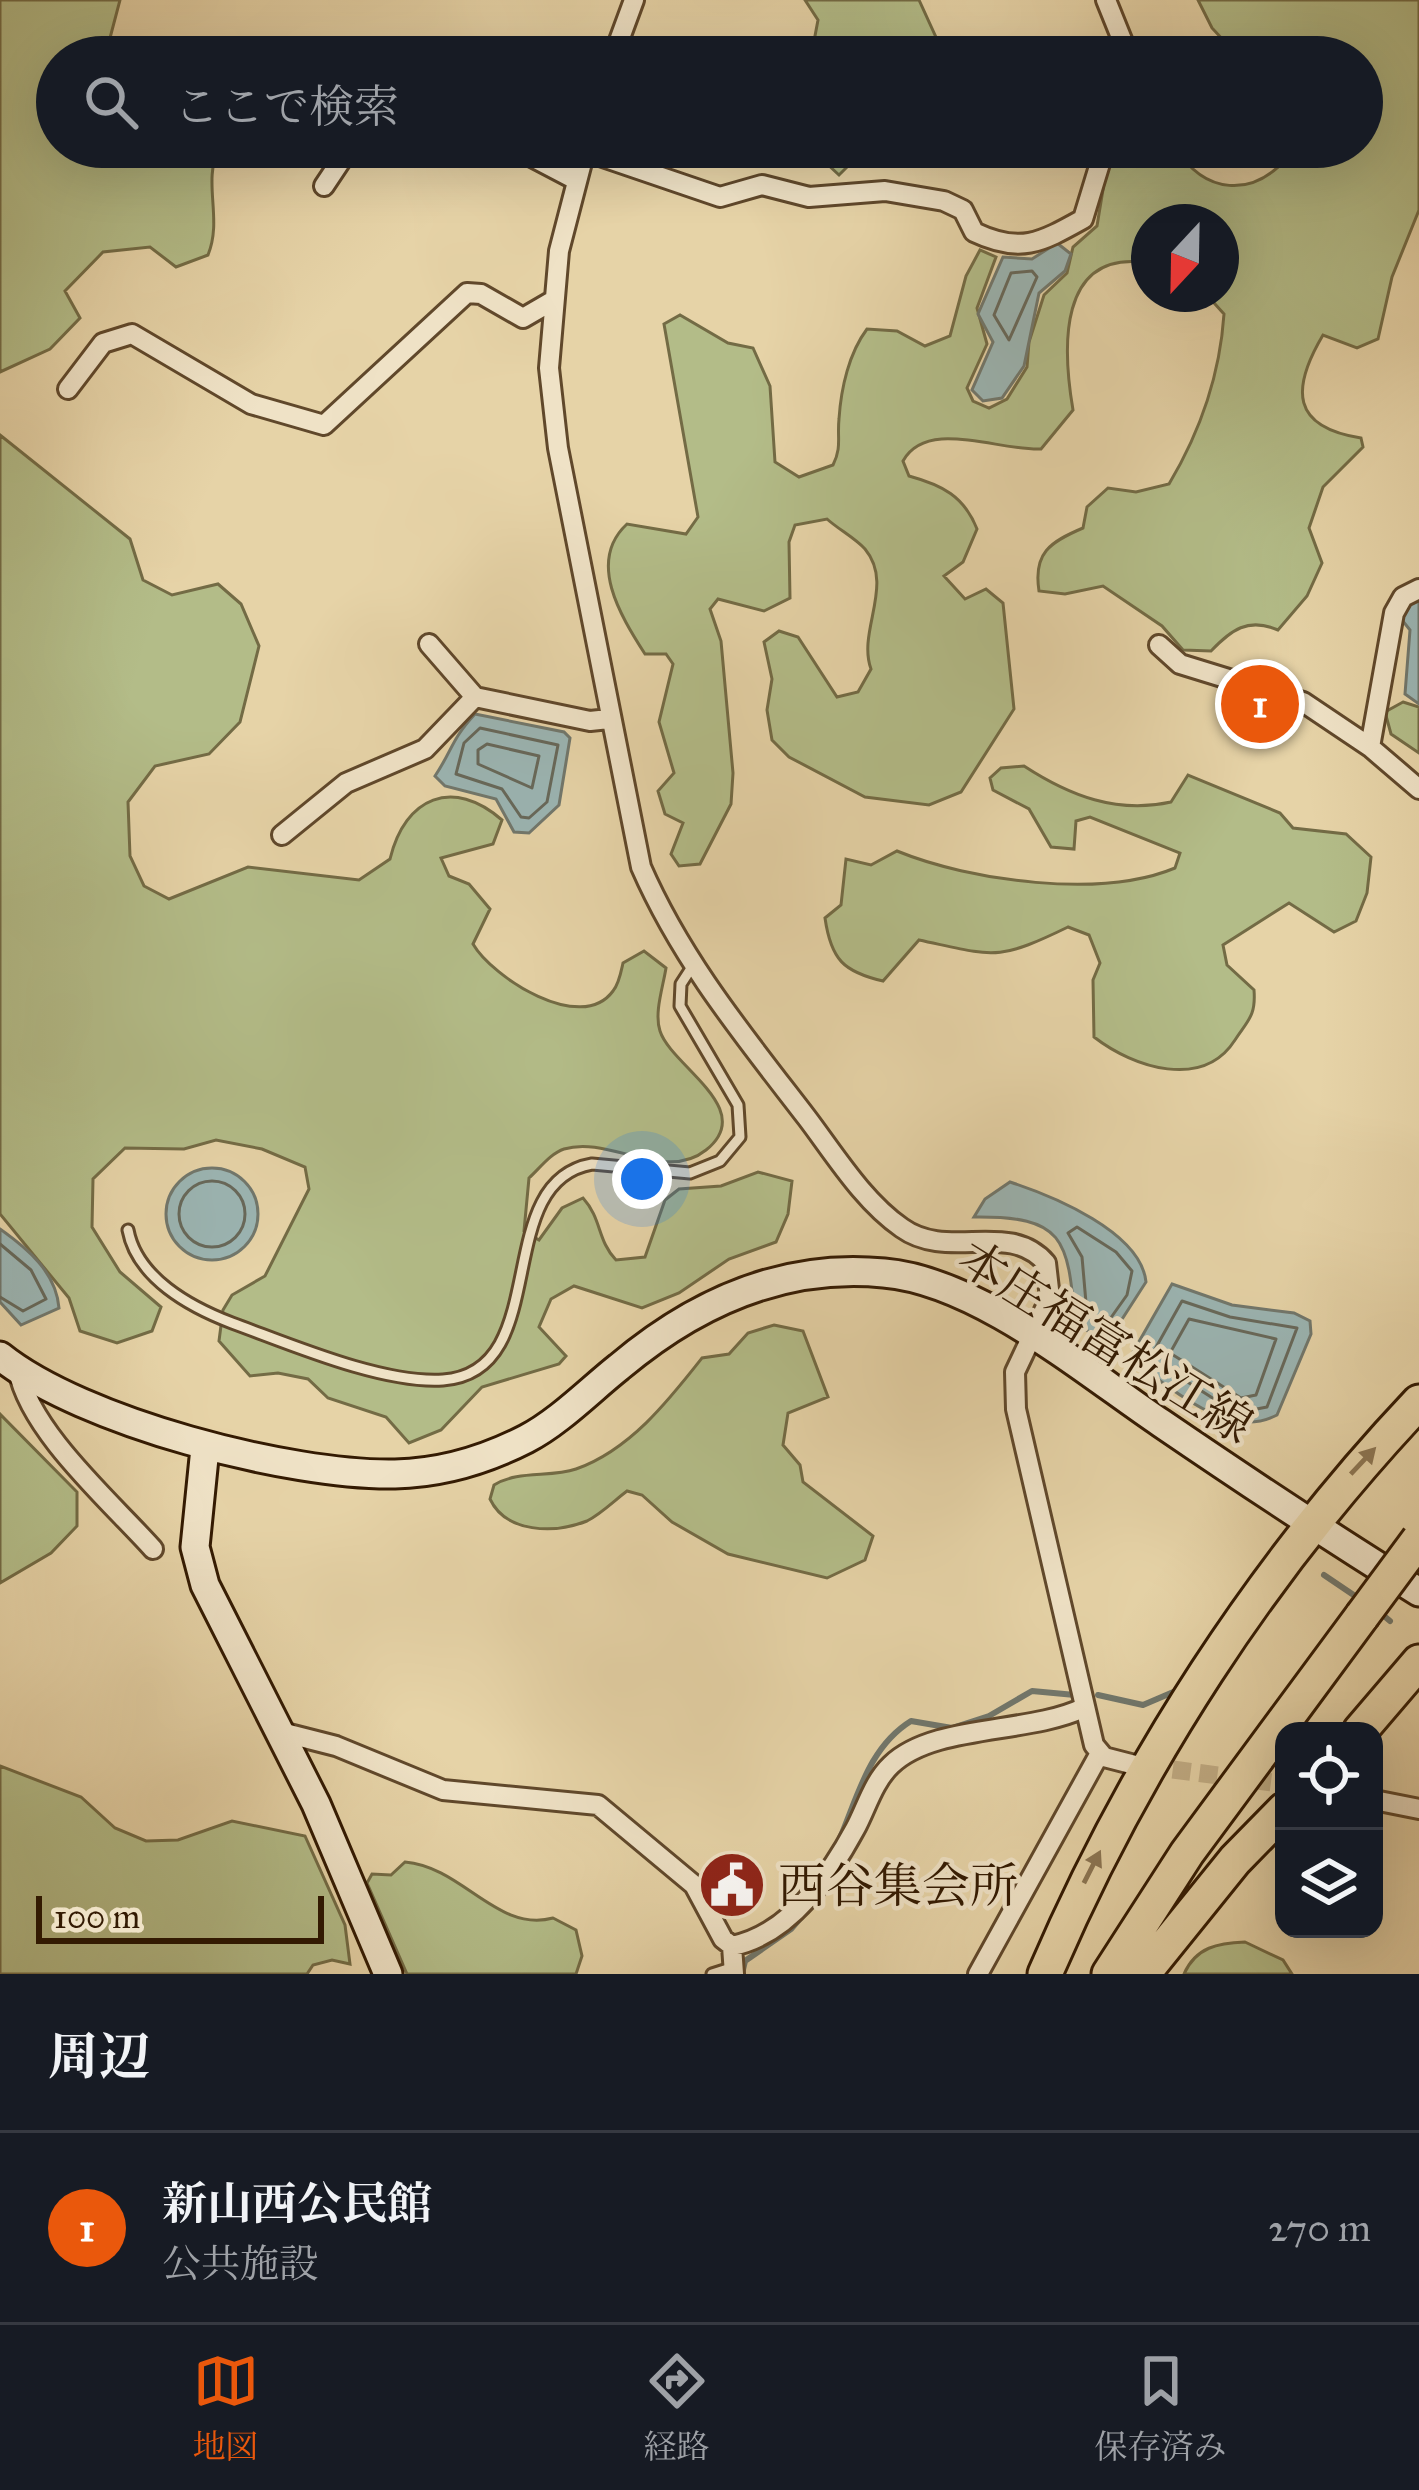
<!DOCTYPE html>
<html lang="ja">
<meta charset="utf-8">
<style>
:root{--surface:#171b24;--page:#20242c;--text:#f1f3f6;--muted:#9ea1a6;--line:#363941;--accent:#ea580c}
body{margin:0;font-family:"IM FELL Great Primer","Noto Serif JP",serif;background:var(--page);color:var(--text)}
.controls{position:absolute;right:36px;bottom:36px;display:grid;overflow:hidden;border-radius:24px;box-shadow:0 12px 48px #0002}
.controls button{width:108px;height:108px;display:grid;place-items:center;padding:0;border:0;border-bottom:3px solid var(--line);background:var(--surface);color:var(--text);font:60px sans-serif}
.compass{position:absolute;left:1131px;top:204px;width:108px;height:108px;border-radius:50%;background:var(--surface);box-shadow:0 12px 48px #0002;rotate:202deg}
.scale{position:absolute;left:36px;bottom:30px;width:288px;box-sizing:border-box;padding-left:12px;border:6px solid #331a02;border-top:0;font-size:33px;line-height:42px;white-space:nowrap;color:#331a02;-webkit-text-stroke:9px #efe2c6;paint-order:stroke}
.you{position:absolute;left:642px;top:1179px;width:42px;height:42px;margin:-30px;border:9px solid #fff;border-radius:50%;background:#1a73e8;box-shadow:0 0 0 18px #1a73e833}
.badge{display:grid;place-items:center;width:78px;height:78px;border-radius:50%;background:var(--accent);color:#fff;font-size:39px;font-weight:700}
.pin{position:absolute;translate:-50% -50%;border:6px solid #fff;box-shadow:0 3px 12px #0006}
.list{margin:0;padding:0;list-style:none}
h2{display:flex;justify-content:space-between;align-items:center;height:156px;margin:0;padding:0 48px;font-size:51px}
h2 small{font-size:39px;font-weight:400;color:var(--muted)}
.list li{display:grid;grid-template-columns:78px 1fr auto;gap:36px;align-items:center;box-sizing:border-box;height:192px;padding:0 48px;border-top:3px solid var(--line)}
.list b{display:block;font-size:45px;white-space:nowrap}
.list p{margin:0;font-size:39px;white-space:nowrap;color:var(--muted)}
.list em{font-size:39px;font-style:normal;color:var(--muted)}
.icon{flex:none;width:66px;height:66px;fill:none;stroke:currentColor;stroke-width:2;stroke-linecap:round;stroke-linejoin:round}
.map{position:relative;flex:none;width:1419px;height:1974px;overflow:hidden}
.search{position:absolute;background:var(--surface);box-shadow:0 12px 48px #0002;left:36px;right:36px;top:36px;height:132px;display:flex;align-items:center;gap:30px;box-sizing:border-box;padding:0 42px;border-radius:66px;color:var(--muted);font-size:45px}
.sheet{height:348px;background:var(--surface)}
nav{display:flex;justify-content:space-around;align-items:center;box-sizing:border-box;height:168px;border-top:3px solid var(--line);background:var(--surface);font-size:33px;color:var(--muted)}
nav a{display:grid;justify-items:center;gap:6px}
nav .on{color:var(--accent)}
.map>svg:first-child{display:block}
</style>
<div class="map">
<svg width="1419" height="1974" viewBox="0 0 1419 1974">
<rect width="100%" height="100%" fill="#e6d3a7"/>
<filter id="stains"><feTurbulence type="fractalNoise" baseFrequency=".00167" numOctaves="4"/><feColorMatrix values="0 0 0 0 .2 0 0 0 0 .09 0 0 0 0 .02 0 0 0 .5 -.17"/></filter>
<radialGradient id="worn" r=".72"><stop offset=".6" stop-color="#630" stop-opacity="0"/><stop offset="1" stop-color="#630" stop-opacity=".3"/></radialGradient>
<path fill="#b3bc88" stroke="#736b45" stroke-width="3" d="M0,0H120L105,57H57V147H219C202,183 223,218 208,255L176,267L150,247L103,252L65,291L80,318L50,349L0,372Z
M805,0H919L945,57H811L818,20Z
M1198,0H1419V210L1392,277L1378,339L1357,348L1323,335C1291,389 1291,427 1361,438L1363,447L1323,487L1309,528L1322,563L1307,596L1278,630C1248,617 1231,630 1211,651L1183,650L1162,626L1103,586L1065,594L1039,591C1033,553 1050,542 1083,528L1087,507L1108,488L1136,492L1169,484C1200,432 1220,374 1224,314L1206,294H1221V222H1149V263C1056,248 1063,351 1073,410L1041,449C998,451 927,418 903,461L909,476C942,485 964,496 977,529L963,562L944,576L965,599L986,589L1003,603L1014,709L961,792L929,805L865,797L789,757L772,740L767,710L772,679L764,642L779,631L798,637L837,697L858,692L871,669C857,631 895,585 865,549C855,538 838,529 827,519L795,525L789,542L790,598L764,611L718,599L710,609L721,641L733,773L731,804L700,864L679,866L671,854L683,823L665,814L658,791L674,773L659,722L673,664L666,654H645C620,615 587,561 627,524L686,534L698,517L664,324L680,315L728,343L753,348L770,386L775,462L799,477L833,465C842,447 837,438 839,419C841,388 849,353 867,329L897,331L925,346L950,336L966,276L980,250L996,257L977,308L987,344L967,388L973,401L989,408L1007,399L1027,367L1029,342L1044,295L1067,273L1073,247L1097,226L1110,147H1175C1205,195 1252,198 1288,157V147H1362V57H1239L1212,28Z
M809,147H867L839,175Z
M0,435L130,539L143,580L172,595L218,584L241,604L259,646L240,722L209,754L155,766L128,802L130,856L144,886L169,899L248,867L359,880L390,859C405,797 453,777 502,820L493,844L441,858L449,876L469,884L490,909L473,944C492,977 581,1035 613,991C619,984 621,972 623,963L644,951L666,968C663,987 654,1013 660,1031C671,1066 758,1109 706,1150C665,1183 609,1135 564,1149C551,1153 539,1169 529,1178L524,1231L539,1240L562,1208L583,1198C602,1219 597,1240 616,1260L645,1257L665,1200L679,1189L721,1186L758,1172L792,1181L788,1214L776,1242L729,1259L679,1293L642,1308L574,1286L551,1299L539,1327L566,1356L559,1364L482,1387L441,1430L409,1443L386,1417L328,1398L308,1379L278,1373L250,1376L219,1341L223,1310L232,1295L265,1276L309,1189L305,1167L262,1149L216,1140L184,1149L125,1148L93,1179L92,1227L120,1272L161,1307L152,1331L117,1343L80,1331L69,1298L0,1214Z
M1403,702L1419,707V753L1391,734L1385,712Z
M1024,766C1070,796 1117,814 1171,802L1188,775L1280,813L1293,828L1346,834L1371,857L1367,893L1356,921L1334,932L1289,903L1223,945L1227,965L1254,990C1256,1016 1248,1020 1235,1040C1203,1090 1134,1068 1094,1037L1093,980L1100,963L1089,935L1068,927C996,962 994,956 919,940L883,981C844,972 831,960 825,918L841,905L846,859L871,865L897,851C970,881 1101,899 1175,868L1180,853L1090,817L1076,821L1074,849L1051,847L1029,809L993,790L990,778L1001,768Z
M774,1325L803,1331L828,1397L788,1413L783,1445L800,1465L803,1482L873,1536L865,1560L827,1578L728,1554L672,1522L642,1495L627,1491C615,1500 601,1514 587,1521C554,1534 506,1533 490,1499L494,1485C518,1470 550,1478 576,1469C630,1450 669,1400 702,1358L729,1354L748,1333Z
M0,1414L77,1492V1526L51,1553L0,1583Z
M0,1766L81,1797L115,1828L146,1841L178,1840L232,1821L305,1836L345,1925L350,1964L332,1960L313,1965L307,1974H0Z
M405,1862C463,1867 497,1933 553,1918L576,1930L582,1956L576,1974H407L367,1883L372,1874L391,1875Z
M1245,1942L1283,1960L1292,1974H1184C1196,1947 1218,1943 1245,1942Z"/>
<path fill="#9bb5b3" stroke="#71776c" stroke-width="3" d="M1057,243L1071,254L1065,271L1039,293L1024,366L1002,398L983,401L972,390L993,342L978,314L1003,257L1032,259Z
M1419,595V704L1405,694L1410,630L1398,615Z
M475,714L564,732L570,738L559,805L529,833L514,832L496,799L445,786L435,776C453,749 451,740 475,714Z
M166 1214a46 46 0 1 1 92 0a46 46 0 1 1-92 0Z
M1010,1182C1053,1196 1141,1232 1146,1282L1106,1344L1075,1322C1068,1238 1064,1216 974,1217L985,1199Z
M0,1229C28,1249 56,1272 59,1308L21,1325L0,1302Z
M1172,1284L1232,1305L1294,1313L1310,1321L1311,1334L1277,1415C1226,1442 1172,1386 1129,1359Z"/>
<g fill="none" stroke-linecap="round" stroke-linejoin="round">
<path stroke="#67685a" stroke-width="3" d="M1011,273L1032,271L1037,277L1009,340L994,315Z
M480,728L558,745L547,802L529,818L521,817L502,789L456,774L464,743Z
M487,744L539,756L532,788L478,764V750Z
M179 1214a33 33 0 1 1 66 0a33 33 0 1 1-66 0Z
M1077,1227L1116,1252L1132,1271L1127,1295L1105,1326L1087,1314L1082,1257L1068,1233Z
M0,1244L31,1270L46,1299L23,1311L0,1297
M1182,1301L1230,1317L1297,1328L1267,1407L1236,1413L1150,1358Z
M1189,1319L1276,1339L1256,1395L1241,1398L1170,1353Z"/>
<path stroke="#71776c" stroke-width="6" d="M1324,1575L1361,1600
M1377,1610L1390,1621
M1098,1695L1143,1705L1178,1690
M840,1838C858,1796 869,1747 911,1721L952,1728L989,1716L1032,1691L1075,1695
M742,1974L745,1961L791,1929L810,1907"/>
</g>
<path fill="#d18e6d" stroke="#331a02" stroke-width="3" d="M739,1870L749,1889L725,1901L715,1881Z"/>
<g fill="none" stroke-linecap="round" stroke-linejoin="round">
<path stroke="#c2ae86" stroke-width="18" stroke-dasharray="18 9" stroke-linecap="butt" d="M1146,1766L1284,1784"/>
<g stroke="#60482b" stroke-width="15">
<path id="lane" d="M128,1230C137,1278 190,1307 232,1323C290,1344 382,1384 443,1380C555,1372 489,1182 592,1164L690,1173L720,1161L740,1137L738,1105L680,1006L681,984L692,967
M712,1974L734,1967"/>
</g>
<g stroke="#60482b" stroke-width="24">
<path id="street" d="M1106,0L1129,57
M613,57L634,0
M513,147L576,180
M586,147L559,251L549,368L558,448L641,867C682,961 744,1036 807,1118C835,1155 863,1201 902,1228C948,1261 1009,1220 1046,1263L1050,1298L1015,1372L1016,1409L1094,1745L1104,1757L1135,1765
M585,151L720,197L762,185L809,197L885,191L944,201L963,210L974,232C1020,254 1040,243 1083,219L1105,147
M324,186L350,147
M68,389L103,343L132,334L251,404L324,425L467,293L481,294L523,318L554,300
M1419,589L1403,597L1394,613L1370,747L1419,789
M429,644L475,697
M1159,645L1180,664L1303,702L1370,747
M282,835L346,783L425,749L475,697L590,721L609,719
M18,1370C30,1432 111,1502 153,1549
M281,1732L336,1746L443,1790L598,1805L694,1885L723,1939L732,1946C789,1935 829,1877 855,1829C866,1809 873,1782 891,1765C933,1724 1029,1734 1083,1708
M1374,1800L1419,1809
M732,1946L734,1974
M978,1974L1100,1753"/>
</g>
<g stroke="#331a02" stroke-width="33">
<path id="secondary" d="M0,1356C82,1422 290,1476 395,1474C441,1473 485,1460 526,1439C559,1422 590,1390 619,1367C695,1303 783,1263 884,1273C978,1281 1084,1371 1161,1423C1246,1481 1332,1538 1419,1592
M205,1448L195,1547L205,1585L316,1804L388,1974"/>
</g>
<g stroke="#331a02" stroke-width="39">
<path id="highway" d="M1360,1731L1419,1662
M1045,1974C1135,1764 1262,1568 1419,1402
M1109,1974L1187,1853L1362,1616
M1143,1974L1235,1860L1284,1810"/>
</g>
<use href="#lane" stroke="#efe2c6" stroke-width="9"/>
<use href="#street" stroke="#efe2c6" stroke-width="18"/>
<use href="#secondary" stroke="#efe2c6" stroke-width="27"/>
<use href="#highway" stroke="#e6d3a7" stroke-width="33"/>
<g stroke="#331a02" stroke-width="39" stroke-linecap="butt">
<path id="highway-bridge" d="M1362,1616L1419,1539"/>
</g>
<use href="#highway-bridge" stroke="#e6d3a7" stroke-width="33"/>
</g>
<defs><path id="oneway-solid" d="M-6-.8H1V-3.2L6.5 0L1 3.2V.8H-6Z" transform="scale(3)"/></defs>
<g fill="#8c7654">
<use href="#oneway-solid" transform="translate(1363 1461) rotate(-47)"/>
<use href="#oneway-solid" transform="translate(1092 1867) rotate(-63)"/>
</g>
<defs>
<g id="civic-disc" transform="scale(3.45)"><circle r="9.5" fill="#8f2418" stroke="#efe2c6"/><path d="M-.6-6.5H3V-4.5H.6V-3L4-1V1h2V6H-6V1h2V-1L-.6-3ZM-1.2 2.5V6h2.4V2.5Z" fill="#fff"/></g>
</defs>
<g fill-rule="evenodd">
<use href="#civic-disc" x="732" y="1885"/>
</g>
<g text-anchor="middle" stroke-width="9" stroke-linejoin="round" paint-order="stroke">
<g font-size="48" fill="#331a02" stroke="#efe2c6">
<text transform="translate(1106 1341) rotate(32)" y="17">本庄福富松江線</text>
</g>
<g font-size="48" fill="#331a02" stroke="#efe2c6" text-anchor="start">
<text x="778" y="1902">西谷集会所</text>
</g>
</g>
<rect width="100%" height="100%" filter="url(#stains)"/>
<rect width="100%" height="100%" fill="url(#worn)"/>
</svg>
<div class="controls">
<button><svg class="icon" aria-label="locate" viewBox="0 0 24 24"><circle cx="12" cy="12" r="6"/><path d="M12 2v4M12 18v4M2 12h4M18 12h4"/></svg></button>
<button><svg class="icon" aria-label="layers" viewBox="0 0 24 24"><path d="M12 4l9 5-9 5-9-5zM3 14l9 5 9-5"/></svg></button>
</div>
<svg class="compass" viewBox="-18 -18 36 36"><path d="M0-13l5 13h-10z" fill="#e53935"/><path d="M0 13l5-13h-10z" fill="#9ea1a6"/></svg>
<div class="scale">100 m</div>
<div class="you"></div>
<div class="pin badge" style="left:1260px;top:704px">1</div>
<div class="search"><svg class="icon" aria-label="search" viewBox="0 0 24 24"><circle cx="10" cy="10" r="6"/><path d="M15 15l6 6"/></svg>ここで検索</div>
</div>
<section class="sheet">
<h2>周辺<small></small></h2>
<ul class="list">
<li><span class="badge">1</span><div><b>新山西公民館</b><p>公共施設</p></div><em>270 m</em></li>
</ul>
</section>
<nav>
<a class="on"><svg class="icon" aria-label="map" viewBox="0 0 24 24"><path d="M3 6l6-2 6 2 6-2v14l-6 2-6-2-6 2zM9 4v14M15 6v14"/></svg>地図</a>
<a><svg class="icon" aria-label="directions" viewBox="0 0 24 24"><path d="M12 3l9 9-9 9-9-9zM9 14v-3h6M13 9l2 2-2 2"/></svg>経路</a>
<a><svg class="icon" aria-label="saved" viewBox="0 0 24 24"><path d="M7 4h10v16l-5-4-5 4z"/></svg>保存済み</a>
</nav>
